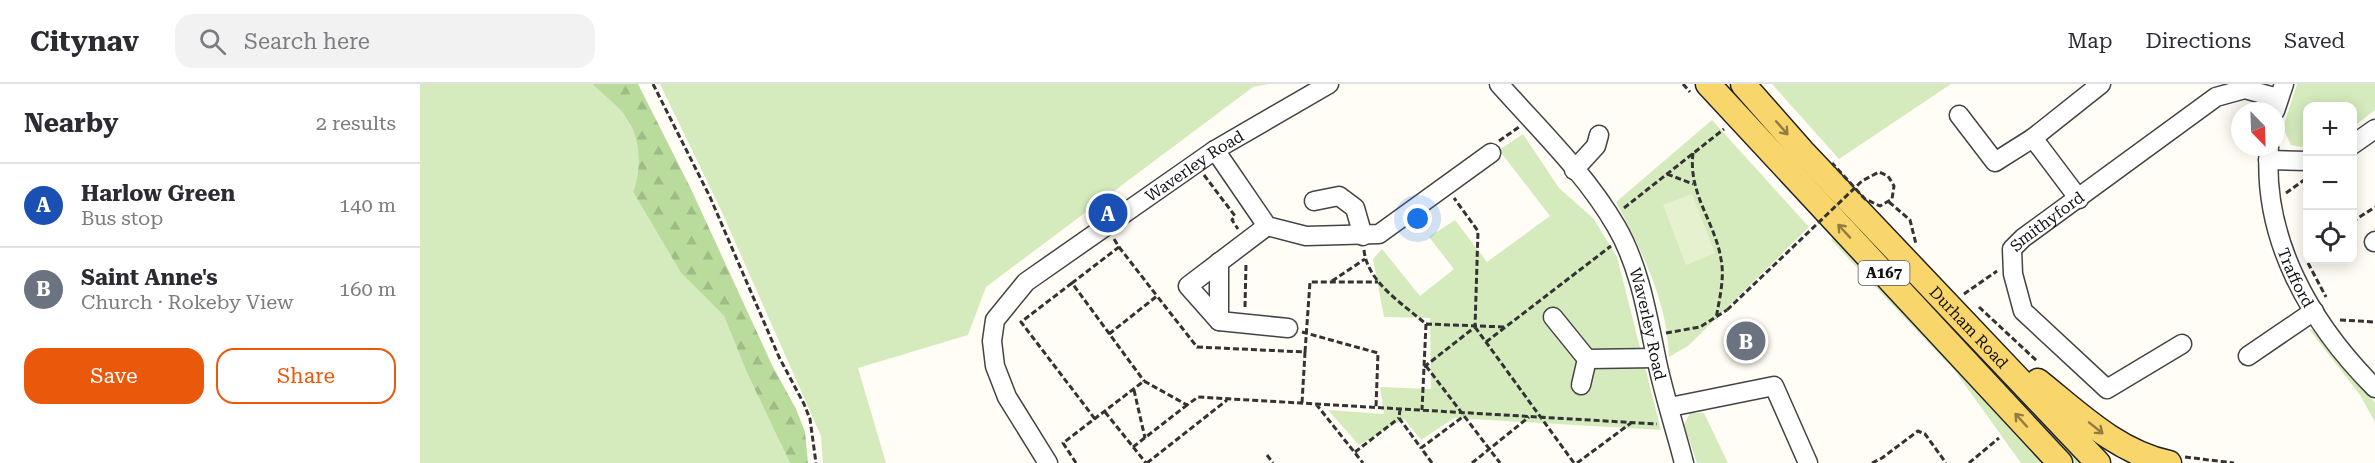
<!DOCTYPE html>
<meta charset="utf-8">
<style>
:root{--surface:#fff;--page:#f2f2f3;--text:#2b2b33;--muted:#7c7c81;--line:#e1e1e2;--accent:#ea580c}
body{margin:0;font-family:"Roboto Serif",serif;background:var(--page);color:var(--text)}
.controls{position:absolute;right:18px;top:18px;display:grid;overflow:hidden;border-radius:12px;box-shadow:0 3px 15px #0003}
.controls button{width:54px;height:54px;display:grid;place-items:center;padding:0;border:0;border-bottom:2px solid var(--line);background:var(--surface);color:var(--text);font:30px sans-serif}
.compass{position:absolute;left:1811px;top:18px;width:54px;height:54px;border-radius:50%;background:var(--surface);box-shadow:0 3px 15px #0003;rotate:157deg}
.you{position:absolute;left:998px;top:135px;width:21px;height:21px;margin:-15px;border:4px solid #fff;border-radius:50%;background:#1a73e8;box-shadow:0 0 0 9px #1a73e833}
.badge{display:grid;place-items:center;width:39px;height:39px;border-radius:50%;background:var(--accent);color:#fff;font-size:20px;font-weight:700}
.pin{position:absolute;translate:-50% -50%;border:3px solid #fff;box-shadow:0 2px 6px #0006}
.list{margin:0;padding:0;list-style:none}
h2{display:flex;justify-content:space-between;align-items:center;height:78px;margin:0;padding:0 24px;font-size:26px}
h2 small{font-size:20px;font-weight:400;color:var(--muted)}
.list li{display:grid;grid-template-columns:39px 1fr auto;gap:18px;align-items:center;box-sizing:border-box;height:84px;padding:0 24px;border-top:2px solid var(--line)}
.list b{display:block;font-size:22px;white-space:nowrap}
.list p{margin:0;font-size:20px;white-space:nowrap;color:var(--muted)}
.list em{font-size:20px;font-style:normal;color:var(--muted)}
.actions{display:flex;gap:12px;padding:18px 24px}
.actions a{flex:1;padding:14px 0;border:2px solid var(--accent);border-radius:18px;text-align:center;font-size:21px;color:var(--accent)}
.actions .main{background:var(--accent);color:#fff}
.icon{flex:none;width:33px;height:33px;fill:none;stroke:currentColor;stroke-width:2;stroke-linecap:round;stroke-linejoin:round}
.map{position:relative;flex:none;width:1955px;height:379px;overflow:hidden}
header{display:flex;align-items:center;gap:36px;box-sizing:border-box;height:84px;padding:0 30px;background:var(--surface);border-bottom:2px solid var(--line)}
header strong{font-size:28px}
nav{display:flex;gap:33px;margin-inline-start:auto;font-size:21px}
.search{width:420px;height:54px;background:var(--page);display:flex;align-items:center;gap:15px;box-sizing:border-box;padding:0 21px;border-radius:18px;color:var(--muted);font-size:22px}
main{display:flex}
aside{flex:1;background:var(--surface)}
.map>svg:first-child{display:block}
</style>
<header>
<strong>Citynav</strong>
<div class="search"><svg class="icon" aria-label="search" viewBox="0 0 24 24"><circle cx="10" cy="10" r="6"/><path d="M15 15l6 6"/></svg>Search here</div>
<nav><a>Map</a><a>Directions</a><a>Saved</a></nav>
</header>
<main>
<aside>
<h2>Nearby<small>2 results</small></h2>
<ul class="list">
<li><span class="badge" style="background:#1a4fb4">A</span><div><b>Harlow Green</b><p>Bus stop</p></div><em>140 m</em></li>
<li><span class="badge" style="background:#6b7280">B</span><div><b>Saint Anne's</b><p>Church · Rokeby View</p></div><em>160 m</em></li>
</ul>
<div class="actions"><a class="main">Save</a><a>Share</a></div>
</aside>
<div class="map">
<svg width="1955" height="379" viewBox="0 0 1955 379">
<defs>
<pattern id="forest-firs" width="22" height="20" patternUnits="userSpaceOnUse" patternTransform="scale(1.5)"><rect width="22" height="20" fill="#b9dc9c"/><path d="M5 1l3.5 6h-7zM16 11l3.5 6h-7z" fill="#9ebc85"/></pattern>
</defs>
<rect width="100%" height="100%" fill="#fffdf5"/>
<path fill="#d5ebbd" d="M0,0H172C183,11 202,24 209,38C221,59 221,87 213,108L261,189L304,232L327,289L370,379H0Z
M240,0H849L833,3L566,203L548,251L438,284L466,379H403L401,352L300,124Z
M1352,0H1531L1419,75Z
M1877,0H1955V26L1933,43L1932,22H1888L1887,64L1871,61L1863,44Z
M1292,36L1389,143L1268,262L1249,273C1248,219 1221,165 1196,118Z
M1103,50L1139,104L1174,135L1197,173L1241,346L1034,334L1001,356L984,335L939,361L908,326L964,330L960,303L1011,305L1010,234L964,233L953,175L962,165L1000,212L1034,185L1009,153L1035,136L1067,178L1130,132L1079,66Z
M1415,152L1625,379H1601L1535,287L1411,156Z
M1889,245L1896,246L1955,319V338L1940,311Z
M1549,261L1664,379H1649Z
M1270,329H1284L1308,379H1277L1264,341Z"/>
<path fill="url(#forest-firs)" d="M172,0H218L271,105L352,281L376,325L385,348L388,379H370L327,289L304,232L261,189L213,108C221,87 221,59 209,38C202,24 183,11 172,0Z"/>
<path fill="#e6f2cf" d="M1272,110L1295,169L1266,181L1243,121Z"/>
<g fill="none" stroke-linecap="round" stroke-linejoin="round">
<g stroke="#444" stroke-width="21">
<g id="minor">
<path id="s1" d="M1079,0C1119,45 1166,90 1196,142C1219,181 1227,229 1236,273C1243,308 1255,344 1264,379"/>
<path d="M1855,27L1864,0"/>
<path d="M1539,31L1575,78L1613,54L1681,0"/>
<path d="M1613,54L1659,115"/>
<path d="M1932,61L1955,45"/>
<path id="s2" d="M1849,63C1842,156 1891,240 1955,304"/>
<path d="M795,66L847,142L886,152L959,150L1071,69"/>
<path d="M1848,76L1888,77"/>
<path d="M1154,86L1176,62L1179,51"/>
<path d="M894,117L919,112L935,124L943,152"/>
<path d="M847,142L768,202L799,237L868,244"/>
<path d="M1954,158L1955,157"/>
<path d="M1133,233L1167,275L1236,274"/>
<path d="M799,237V178"/>
<path id="s3" d="M1762,260L1687,305L1603,227L1593,190L1592,165L1603,154L1796,13L1825,5L1858,14"/>
<path d="M1828,272L1894,227"/>
<path d="M1161,301L1167,275"/>
<path d="M1250,323L1354,302L1388,379"/>
<path id="s4" d="M628,379L587,313L575,282L572,257L575,236L606,198L795,66L909,0"/>
</g>
</g>
<g stroke="#222" stroke-width="27">
<g id="major">
<path d="M1288,0L1640,379"/>
<path id="s5" d="M1323,0L1382,67L1678,379"/>
<path d="M1618,297C1658,329 1697,368 1749,379"/>
</g>
</g>
<path stroke="#333" stroke-width="3" stroke-dasharray="6 3" stroke-linecap="butt" d="M233,0L290,113L359,273L384,320L390,335L396,379
M1263,0L1270,8
M1079,57L1099,43
M1273,69C1268,110 1295,138 1301,175C1305,195 1299,216 1296,235
M1247,90L1273,100
M784,91L815,132L812,136L818,145
M1866,109L1887,94
M1469,118L1490,136L1496,160
M1204,124L1304,45
M1932,138L1955,123
M1932,143L1937,150
M694,155L699,163L652,199L724,297
M699,163L737,212
M944,166C947,198 983,220 1006,240L1002,326
M1888,179L1906,213
M912,197L945,175
M652,199L601,238L675,335
M1544,210L1577,187
M825,223L826,179
M1559,223L1618,278
M1920,236L1955,238
M1006,240L1085,243
M1055,243L1154,379
M882,248L958,269L956,323
M1246,249L1280,243L1307,226
M689,250L737,212L777,263L885,268L882,319
M1066,258L1191,162
M885,268L890,198H958
M1006,282L1080,379
M1004,283L1055,243L1058,147L1034,114
M714,306L725,354
M896,320L943,379
M980,325L979,334L1001,364
M685,328L726,379
M713,363L767,321
M935,368L979,334
M847,371L853,379
M1765,373L1814,379
M656,379L643,359L724,297L767,321L778,313L1237,340
M727,379L807,316
M1012,379L1001,364L1044,332
M1052,379L1109,333
M1157,379L1211,339
M1452,379L1462,374L1498,347L1505,350L1526,379
M1549,379L1579,354"/>
<use href="#minor" stroke="#fff" stroke-width="18"/>
<use href="#major" stroke="#f9d66b" stroke-width="24"/>
<path stroke="#333" stroke-width="3" stroke-dasharray="6 3" stroke-linecap="butt" d="M1307,226L1442,97L1459,88L1468,92L1474,102L1472,115L1460,122L1445,115L1412,79"/>
</g>
<defs><path id="oneway-shaft" d="M-6 0H5M1.5-3L5.5 0L1.5 3" fill="none" stroke-width="1.6" stroke-linecap="round" stroke-linejoin="round" transform="scale(1.5)"/></defs>
<g stroke="#917d42">
<use href="#oneway-shaft" transform="translate(1362 44) rotate(49)"/>
<use href="#oneway-shaft" transform="translate(1424 147) rotate(-133)"/>
<use href="#oneway-shaft" transform="translate(1601 336) rotate(-132)"/>
<use href="#oneway-shaft" transform="translate(1676 344) rotate(39)"/>
</g>
<g text-anchor="middle" stroke-width="6" stroke-linejoin="round" paint-order="stroke">
<rect fill="#fff" stroke="#585858" stroke-width="1.5" x="1438.5" y="177" width="51" height="24" rx="4.5"/>
<g font-size="15" font-weight="bold" fill="#111">
<text x="1464" y="194">A167</text>
</g>
<g font-size="16" fill="#111" stroke="#fff">
<text dy="6" stroke="none"><textPath href="#s4" startOffset="411">Waverley Road</textPath></text>
<text dy="6" stroke="none"><textPath href="#s3" startOffset="310">Smithyford</textPath></text>
<text dy="6" stroke="none"><textPath href="#s2" startOffset="135">Trafford</textPath></text>
<text dy="6" stroke="none"><textPath href="#s1" startOffset="288">Waverley Road</textPath></text>
<text dy="6" stroke="none"><textPath href="#s5" startOffset="332">Durham Road</textPath></text>
</g>
</g>
</svg>
<div class="controls">
<button>+</button>
<button>−</button>
<button><svg class="icon" aria-label="locate" viewBox="0 0 24 24"><circle cx="12" cy="12" r="6"/><path d="M12 2v4M12 18v4M2 12h4M18 12h4"/></svg></button>
</div>
<svg class="compass" viewBox="-18 -18 36 36"><path d="M0-13l5 13h-10z" fill="#e53935"/><path d="M0 13l5-13h-10z" fill="#7c7c81"/></svg>
<div class="you"></div>
<div class="pin badge" style="left:688px;top:129px;background:#1a4fb4">A</div>
<div class="pin badge" style="left:1326px;top:257px;background:#6b7280">B</div>
</div>
</main>
